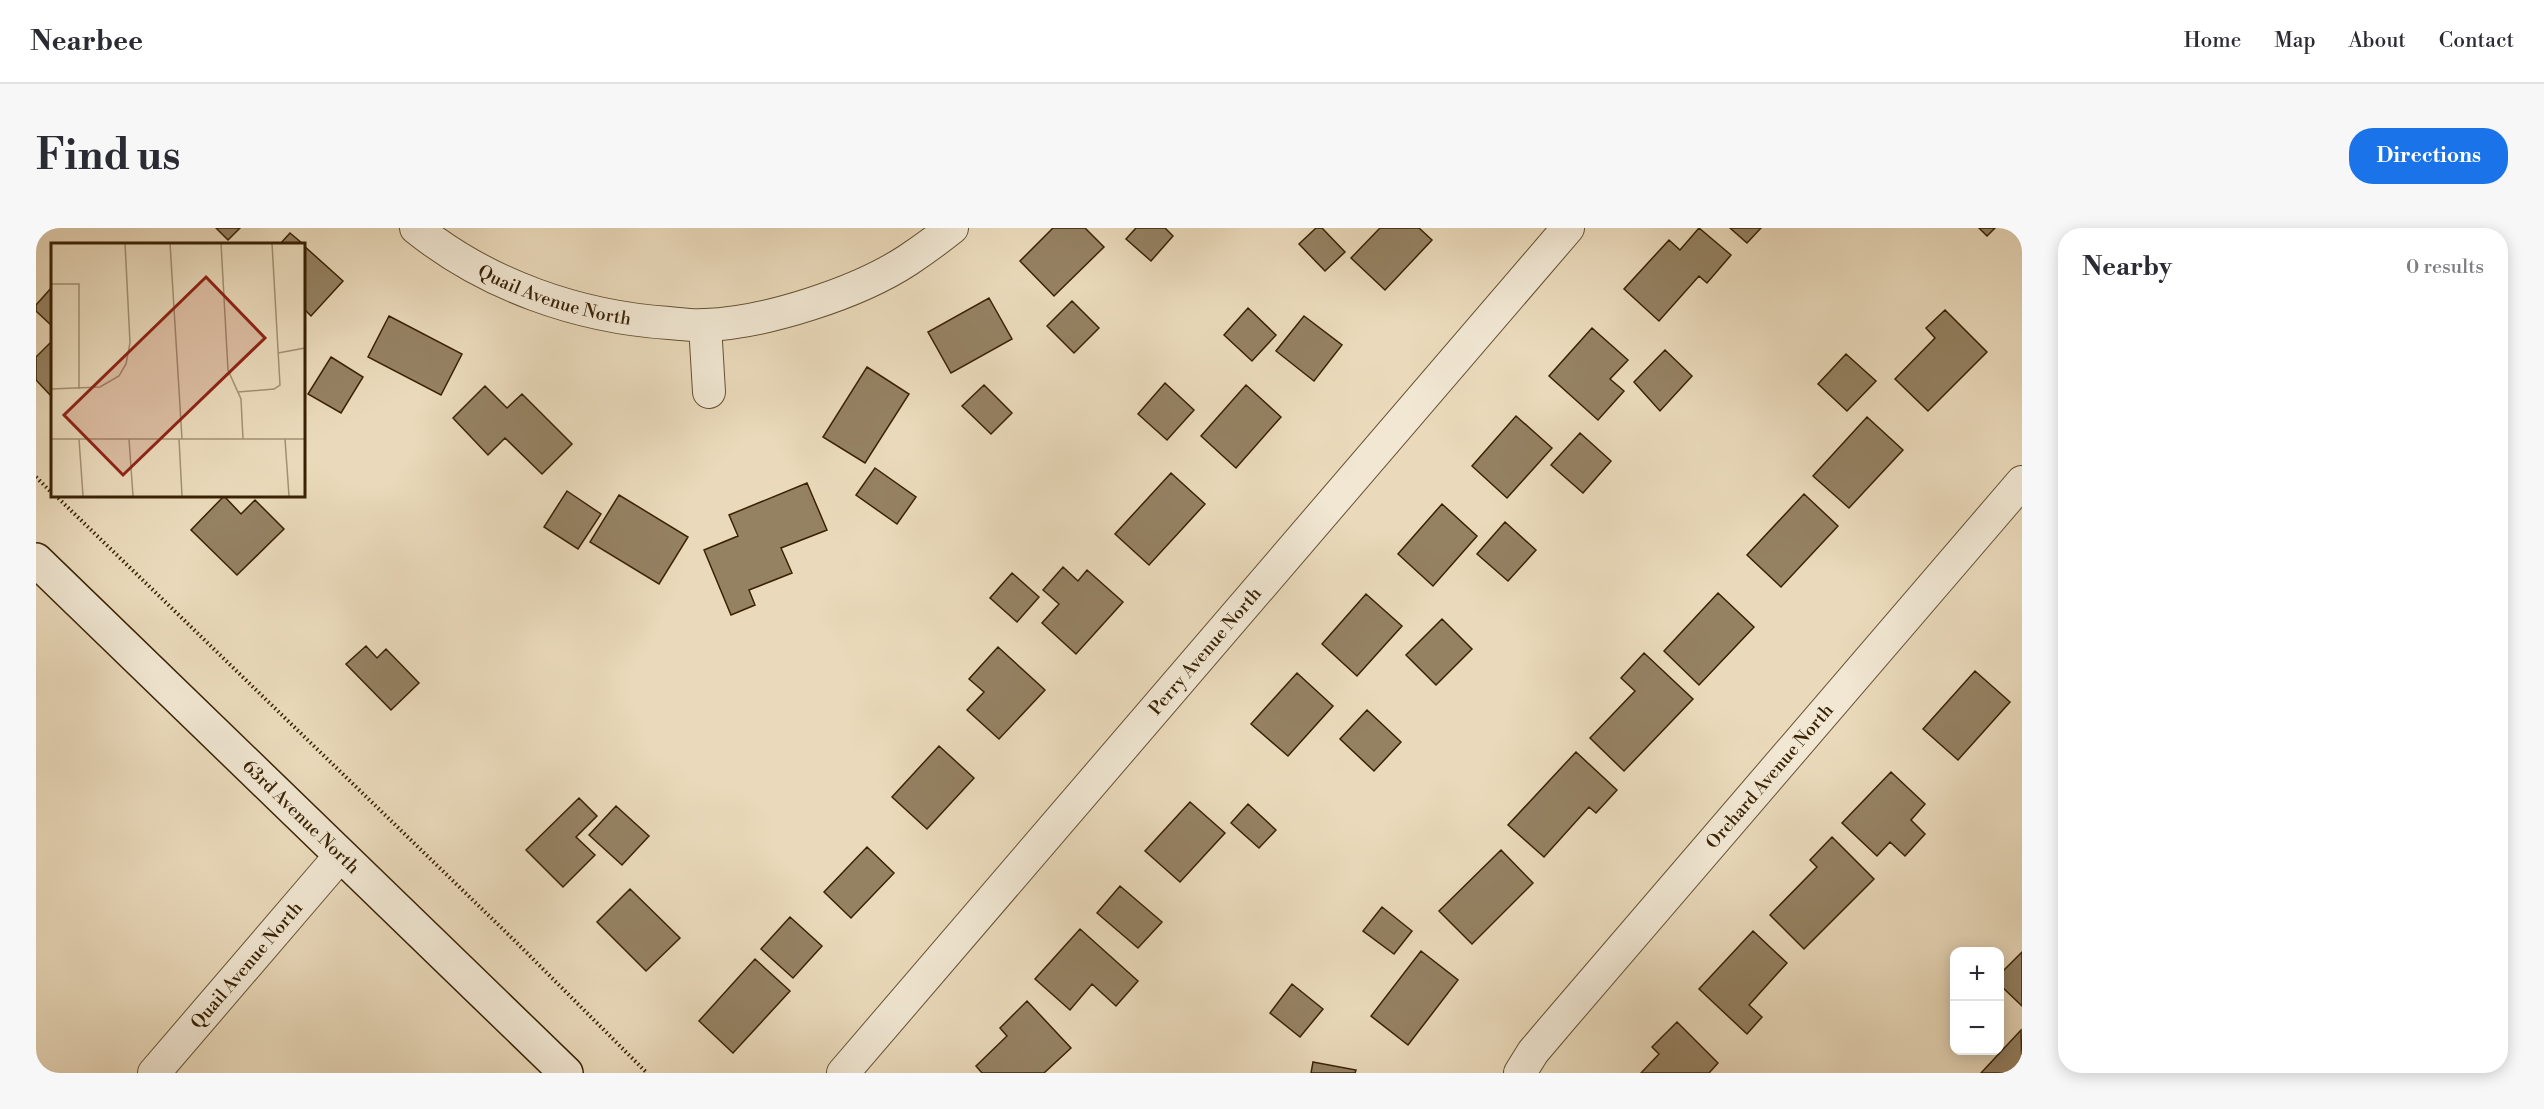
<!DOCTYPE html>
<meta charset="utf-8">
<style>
:root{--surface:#fff;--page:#f7f7f7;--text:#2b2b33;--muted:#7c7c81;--line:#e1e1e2;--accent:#1a73e8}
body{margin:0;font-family:"Libre Bodoni",serif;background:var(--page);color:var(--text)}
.controls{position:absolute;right:18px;bottom:18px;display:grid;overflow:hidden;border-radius:12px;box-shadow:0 3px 15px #0003}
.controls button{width:54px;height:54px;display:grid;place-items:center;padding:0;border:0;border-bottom:2px solid var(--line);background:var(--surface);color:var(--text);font:30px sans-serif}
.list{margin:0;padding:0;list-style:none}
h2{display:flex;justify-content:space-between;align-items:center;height:78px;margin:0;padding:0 24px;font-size:26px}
h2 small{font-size:20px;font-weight:400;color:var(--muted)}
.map{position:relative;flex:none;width:1986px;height:845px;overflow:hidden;border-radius:24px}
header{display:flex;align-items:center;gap:36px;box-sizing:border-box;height:84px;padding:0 30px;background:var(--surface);border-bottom:2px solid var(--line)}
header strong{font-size:28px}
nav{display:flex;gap:33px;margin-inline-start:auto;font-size:21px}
.intro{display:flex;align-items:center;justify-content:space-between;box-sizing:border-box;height:144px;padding:0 36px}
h1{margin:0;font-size:42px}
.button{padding:15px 27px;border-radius:24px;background:var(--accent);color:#fff;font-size:21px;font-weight:700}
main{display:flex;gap:36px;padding:0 36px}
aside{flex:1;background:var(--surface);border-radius:24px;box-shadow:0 3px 15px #0003}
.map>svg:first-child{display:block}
</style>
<header>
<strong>Nearbee</strong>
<nav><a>Home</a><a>Map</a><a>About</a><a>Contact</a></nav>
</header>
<div class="intro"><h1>Find us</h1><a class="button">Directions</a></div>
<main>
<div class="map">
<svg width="1986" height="845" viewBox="0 0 1986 845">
<rect width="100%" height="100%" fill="#eadabb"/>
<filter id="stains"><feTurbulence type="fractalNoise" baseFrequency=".00333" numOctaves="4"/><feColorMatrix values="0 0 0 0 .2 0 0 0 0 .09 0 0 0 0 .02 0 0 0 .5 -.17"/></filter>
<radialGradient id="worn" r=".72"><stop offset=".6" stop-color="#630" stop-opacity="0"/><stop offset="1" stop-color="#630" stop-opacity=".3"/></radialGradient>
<path fill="#958263" stroke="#392204" stroke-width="1.5" d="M180,0H204L192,12Z
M1017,0H1049L1068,19L1018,68L984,33Z
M1100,0H1129L1137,8L1115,33L1090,11Z
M1280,0H1286L1309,24L1289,43L1263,16Z
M1344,0H1383L1396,12L1349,62L1315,30Z
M1663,0L1695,27L1671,55L1663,48L1623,93L1588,61L1633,12L1644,22Z
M1694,0H1725L1711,15Z
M1943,0H1959L1951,8Z
M254,5L267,16H244Z
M267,17L307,53L275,88L267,80Z
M16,59V98L0,83V77Z
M953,70L976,111L915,145L892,104Z
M1036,73L1063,100L1038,125L1011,98Z
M1212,80L1240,107L1216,133L1188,107Z
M1909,82L1951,124L1892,183L1859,151L1899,110L1890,100Z
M353,88L426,126L405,167L332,129Z
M1268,88L1306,117L1278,153L1240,123Z
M1556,100L1592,132L1574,151L1588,163L1562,192L1513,148Z
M16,113V169L0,152V129Z
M1629,122L1656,148L1624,183L1598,154Z
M1810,126L1840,153L1811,183L1782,156Z
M295,129L327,149L305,185L272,166Z
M831,139L873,166L829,235L787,209Z
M1129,155L1158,182L1131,212L1102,186Z
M948,157L976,185L955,206L926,178Z
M1210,157L1245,189L1200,240L1165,208Z
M449,158L471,180L486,166L536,216L506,246L469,210L452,227L417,190Z
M1480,188L1516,220L1471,270L1436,238Z
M1831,189L1867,222L1813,280L1777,248Z
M1544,205L1575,233L1547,265L1515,237Z
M839,240L880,269L861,296L820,267Z
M1135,245L1169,276L1113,337L1079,306Z
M771,255L791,302L745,320L756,345L713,362L719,377L695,387L668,322L702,308L693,287Z
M531,263L565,286L542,321L508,299Z
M1768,266L1802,298L1745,359L1711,327Z
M583,267L652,309L623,356L554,314Z
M188,268L205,286L219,272L248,301L201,347L155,302Z
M1406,276L1441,308L1397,358L1362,326Z
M1469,294L1500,322L1472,353L1441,326Z
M1027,339L1042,353L1051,342L1087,374L1040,426L1006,395L1023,376L1007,362Z
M976,345L1003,369L981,394L954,370Z
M1682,365L1718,399L1663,457L1628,423Z
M1330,366L1366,398L1321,448L1286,416Z
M1406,391L1436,421L1400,457L1370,427Z
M330,418L341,430L350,421L383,455L355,482L310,436Z
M962,419L1009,462L963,511L931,482L948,464L933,451Z
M1608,425L1657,471L1588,543L1554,510L1599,463L1585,450Z
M1939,443L1974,474L1922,532L1887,501Z
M1261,445L1297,478L1252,528L1215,496Z
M1331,482L1365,514L1338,543L1304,511Z
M903,518L938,550L891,601L856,569Z
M1540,524L1581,562L1560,585L1553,579L1508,629L1472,597Z
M1855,544L1889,576L1875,592L1889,606L1869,628L1854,614L1841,628L1806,595Z
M543,570L561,588L540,609L559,627L527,659L490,622Z
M1154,574L1189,605L1144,654L1109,623Z
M1212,576L1240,602L1223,620L1195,595Z
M580,578L613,608L586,637L553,607Z
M1796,609L1838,651L1768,721L1734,687L1781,639L1774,632Z
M831,619L858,645L815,690L788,664Z
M1465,622L1497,655L1436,716L1403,683Z
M1084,658L1126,694L1102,720L1061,685Z
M594,661L644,710L610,743L561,694Z
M1346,679L1376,703L1358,726L1327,703Z
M754,689L786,718L757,750L725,721Z
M1044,701L1102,753L1080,778L1056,756L1034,782L999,751Z
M1717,703L1751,735L1713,777L1726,789L1711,806L1663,761Z
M1385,723L1422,752L1372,817L1335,788Z
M1986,724V778L1964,757V746Z
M719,731L754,763L697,825L663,793Z
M1256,756L1287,781L1264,809L1234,785Z
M991,773L1035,820L1008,845H946L940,838L971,808L964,800Z
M1641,794L1682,835L1673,845H1605L1623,826L1616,819Z
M1985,802L1986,845H1945Z
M1277,834L1320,842L1319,845H1275Z"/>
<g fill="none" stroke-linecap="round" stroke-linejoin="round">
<g stroke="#655032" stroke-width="34">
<g id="street">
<path id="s1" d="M380,0C451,57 542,89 633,95C645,96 657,98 669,97C729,95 822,65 872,32C887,22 902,11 916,0"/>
<path d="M669,97L673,164"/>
<path id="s2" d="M118,845L304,628"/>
<path id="s3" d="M807,845L1532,0"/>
<path id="s4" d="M1484,845L1497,824L1525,791L1986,254"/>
</g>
</g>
<g stroke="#392204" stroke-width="36">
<g id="secondary">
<path id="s5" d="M0,332L530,845"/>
</g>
</g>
<path stroke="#392204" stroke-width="4" stroke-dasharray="1.5 3" stroke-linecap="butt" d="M0,249L16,265
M19,267L478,712L611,845"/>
<use href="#street" stroke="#f1e7d3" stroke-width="32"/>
<use href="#secondary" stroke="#f1e7d3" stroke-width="33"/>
</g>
<g text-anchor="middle" stroke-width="5" stroke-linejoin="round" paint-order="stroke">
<g font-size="18" fill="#392204" stroke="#f1e7d3">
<text dy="6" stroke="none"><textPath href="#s1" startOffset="156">Quail Avenue North</textPath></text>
<text dy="6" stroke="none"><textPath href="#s3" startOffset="556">Perry Avenue North</textPath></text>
<text dy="6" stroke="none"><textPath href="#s4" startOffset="388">Orchard Avenue North</textPath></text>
<text dy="6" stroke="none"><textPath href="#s5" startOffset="369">63rd Avenue North</textPath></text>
<text dy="6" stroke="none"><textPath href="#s2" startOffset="142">Quail Avenue North</textPath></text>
</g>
</g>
<g transform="translate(15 15)">
<rect width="254" height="254" fill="#eadabb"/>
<path fill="none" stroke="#a39072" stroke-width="1.5" d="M119,0L131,196M170,0L177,127L190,156L192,196M0,41H28V146M227,110L254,105M0,146L49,144L68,133L75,121L79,100L74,0M187,149L223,146L229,142L221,0M0,196H254M28,196L32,253M78,196L82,253M128,196L131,253M234,196L238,253"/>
<path fill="#8f2418" fill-opacity="0.15" stroke="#8f2418" stroke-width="3" d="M155,34L214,95L72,232L13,172Z"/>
<rect width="254" height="254" fill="none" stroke="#392204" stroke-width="3"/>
</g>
<rect width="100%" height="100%" filter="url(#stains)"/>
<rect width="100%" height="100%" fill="url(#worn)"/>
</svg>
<div class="controls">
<button>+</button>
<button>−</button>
</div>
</div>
<aside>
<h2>Nearby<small>0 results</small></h2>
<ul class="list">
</ul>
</aside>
</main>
